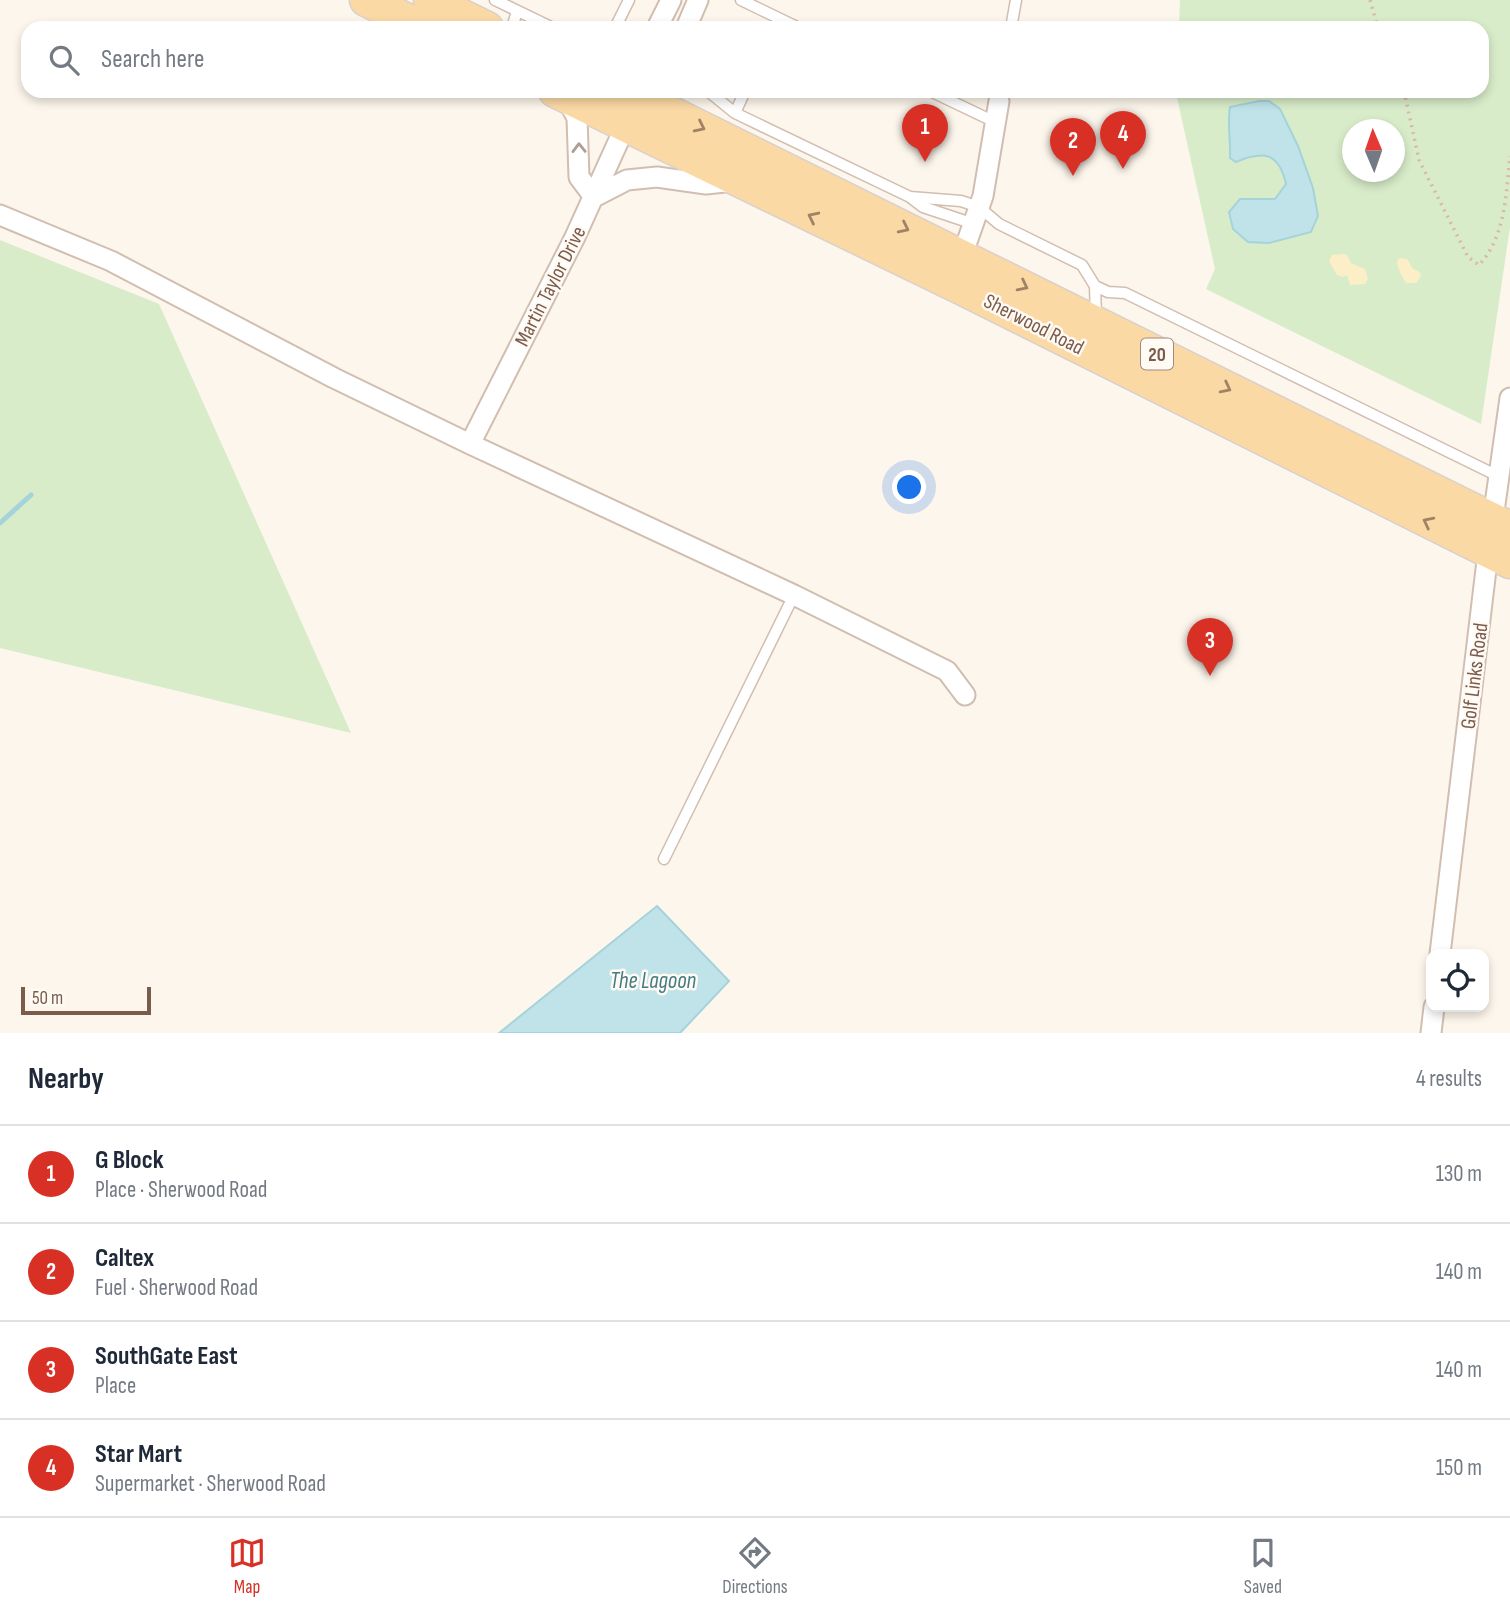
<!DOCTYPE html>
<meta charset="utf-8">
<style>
:root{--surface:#fff;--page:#f6f6f7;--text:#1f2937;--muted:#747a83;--line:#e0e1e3;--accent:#d93025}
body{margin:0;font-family:"Sofia Sans Condensed",sans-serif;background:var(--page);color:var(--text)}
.controls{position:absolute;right:21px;bottom:21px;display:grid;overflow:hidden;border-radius:14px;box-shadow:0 4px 10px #0003}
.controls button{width:63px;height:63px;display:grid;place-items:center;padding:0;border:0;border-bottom:2px solid var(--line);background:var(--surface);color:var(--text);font:35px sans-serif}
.compass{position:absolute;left:1342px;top:119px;width:63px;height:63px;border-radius:50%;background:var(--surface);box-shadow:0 4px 10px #0003;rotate:358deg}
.scale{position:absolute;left:21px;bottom:18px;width:130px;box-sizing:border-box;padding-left:7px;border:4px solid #7a5c4d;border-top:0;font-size:19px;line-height:24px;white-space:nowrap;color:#7a5c4d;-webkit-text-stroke:5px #fffaf3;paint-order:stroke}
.you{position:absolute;left:910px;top:488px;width:24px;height:24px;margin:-18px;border:5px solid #fff;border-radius:50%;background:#1a73e8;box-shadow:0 0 0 10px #1a73e833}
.badge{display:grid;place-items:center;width:46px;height:46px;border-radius:50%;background:var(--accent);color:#fff;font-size:23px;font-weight:700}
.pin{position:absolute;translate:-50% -58px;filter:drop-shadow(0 2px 4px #0008)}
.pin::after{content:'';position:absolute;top:37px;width:24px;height:21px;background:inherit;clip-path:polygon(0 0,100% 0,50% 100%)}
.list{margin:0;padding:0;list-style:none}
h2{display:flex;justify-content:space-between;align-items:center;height:91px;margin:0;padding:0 28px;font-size:30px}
h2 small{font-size:23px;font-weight:400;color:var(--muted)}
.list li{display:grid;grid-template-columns:46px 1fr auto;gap:21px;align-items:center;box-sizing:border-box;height:98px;padding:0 28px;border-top:2px solid var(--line)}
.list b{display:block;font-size:26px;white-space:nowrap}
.list p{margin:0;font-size:23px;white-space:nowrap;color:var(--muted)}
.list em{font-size:23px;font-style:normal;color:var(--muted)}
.icon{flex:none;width:38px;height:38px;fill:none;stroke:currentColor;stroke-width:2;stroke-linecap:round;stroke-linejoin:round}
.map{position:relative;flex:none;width:1510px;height:1033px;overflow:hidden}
.search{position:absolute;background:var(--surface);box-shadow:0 4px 10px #0003;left:21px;right:21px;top:21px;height:77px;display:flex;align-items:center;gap:18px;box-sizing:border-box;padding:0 24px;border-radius:21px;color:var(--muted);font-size:26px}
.sheet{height:483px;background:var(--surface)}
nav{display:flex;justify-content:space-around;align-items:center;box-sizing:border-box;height:98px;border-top:2px solid var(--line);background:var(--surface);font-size:19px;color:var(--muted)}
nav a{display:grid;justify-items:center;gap:4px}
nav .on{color:var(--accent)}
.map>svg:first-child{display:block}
</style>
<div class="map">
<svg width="1510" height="1033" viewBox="0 0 1510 1033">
<rect width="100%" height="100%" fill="#fdf6ec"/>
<path fill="#d8ecc9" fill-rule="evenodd" d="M1180,0H1510V227L1481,424L1206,289L1215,269L1176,93V91H1482V28H1179ZM1352,130H1394V172H1352Z
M0,240L159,304L351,733L0,648Z"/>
<path fill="#fcefc7" d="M1343,254L1347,255L1351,263L1365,269L1368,279L1365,284L1350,285L1347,275L1343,277L1337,275L1329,261L1332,255Z
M1400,258L1407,259L1413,269L1420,272L1421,276L1416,283H1406C1402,276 1398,270 1397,261Z"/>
<path fill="#bfe3e8" stroke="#a5d3da" stroke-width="2" d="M1259,101H1269L1280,109L1298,146L1313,188L1318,216L1311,232L1269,243L1248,242L1233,229L1229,212L1240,199H1275L1286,184C1279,153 1264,150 1236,162L1230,158C1231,140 1227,124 1230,107Z
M657,906L729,981L680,1033H499Z"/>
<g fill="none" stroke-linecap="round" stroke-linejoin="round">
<path stroke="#a5d3da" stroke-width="5" d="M0,523L31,495"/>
<g stroke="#d1beb0" stroke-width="13">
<path id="lane" d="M495,0L553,28
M741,0L799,28
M512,28L517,11
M615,28L629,0
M1011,28L1016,0
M708,91L735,113L910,197L923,207L974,224
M930,91L995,122
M735,113L745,91
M910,197L961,201L979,207L999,224L1082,265L1095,286L1108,292L1125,293L1500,477
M1095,286L1096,316
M664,859L794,595"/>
</g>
<g stroke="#d1beb0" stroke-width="23">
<path id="street" d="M657,28L671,0
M686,28L698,0
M566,97L577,118L579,177L594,197
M594,197L627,180L657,177L706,184L734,181
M0,215L111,261L334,378L470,444L794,595L947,671L965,695
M962,267V256L983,196L999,101
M470,444L575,237L629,118
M1440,954L1487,561L1510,398
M1431,1033L1434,1007"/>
</g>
<g stroke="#dad1cd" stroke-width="35">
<path id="primary" d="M366,0L424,28
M430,0L487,28
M555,91L963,289L1510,562
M616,91L674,114L1510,528"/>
</g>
<path stroke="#d9b8a5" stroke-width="3.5" stroke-dasharray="2 5" stroke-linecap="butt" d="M1370,0L1378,28
M1404,91L1419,160L1468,257L1479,265C1506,236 1506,193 1510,156"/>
<use href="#lane" stroke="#fff" stroke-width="10"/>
<use href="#street" stroke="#fff" stroke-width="19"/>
<use href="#primary" stroke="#fbd9a5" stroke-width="32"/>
</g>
<defs><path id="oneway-chevron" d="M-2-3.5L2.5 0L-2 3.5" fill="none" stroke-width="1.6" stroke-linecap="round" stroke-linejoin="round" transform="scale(1.75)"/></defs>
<g stroke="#a18267">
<use href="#oneway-chevron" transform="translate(700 127) rotate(26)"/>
<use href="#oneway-chevron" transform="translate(813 217) rotate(-154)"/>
<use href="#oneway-chevron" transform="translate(904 228) rotate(26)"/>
<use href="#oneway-chevron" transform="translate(1023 286) rotate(27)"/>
<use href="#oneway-chevron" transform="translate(1226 388) rotate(27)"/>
<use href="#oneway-chevron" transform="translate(1428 522) rotate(-153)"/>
</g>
<use stroke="#af9d94" href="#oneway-chevron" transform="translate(579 148) rotate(-91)"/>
<g text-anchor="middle" stroke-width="5" stroke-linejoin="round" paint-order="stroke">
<rect fill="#fffaf3" stroke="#a28b7f" stroke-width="2" x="1141" y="338.5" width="32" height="31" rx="5"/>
<g font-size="19" font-weight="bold" fill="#7a5c4d">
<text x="1157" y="361">20</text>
</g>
<g font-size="21" fill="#7a5c4d" stroke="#fffaf3">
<text transform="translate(550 286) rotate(-63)" y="7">Martin Taylor Drive</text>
<text transform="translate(1034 324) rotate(27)" y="7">Sherwood Road</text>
<text transform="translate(1474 676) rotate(-83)" y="7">Golf Links Road</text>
</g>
<g font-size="23" font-style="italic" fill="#437c86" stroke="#fffaf3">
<text x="653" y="988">The Lagoon</text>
</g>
</g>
</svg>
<div class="controls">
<button><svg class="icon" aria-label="locate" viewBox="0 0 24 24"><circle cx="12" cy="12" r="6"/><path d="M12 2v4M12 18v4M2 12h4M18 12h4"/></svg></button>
</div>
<svg class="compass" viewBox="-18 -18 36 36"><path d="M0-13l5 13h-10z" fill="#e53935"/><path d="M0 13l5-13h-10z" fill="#747a83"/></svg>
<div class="scale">50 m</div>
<div class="you"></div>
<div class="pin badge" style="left:925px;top:162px">1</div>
<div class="pin badge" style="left:1073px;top:176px">2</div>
<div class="pin badge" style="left:1210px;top:676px">3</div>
<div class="pin badge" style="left:1123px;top:169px">4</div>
<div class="search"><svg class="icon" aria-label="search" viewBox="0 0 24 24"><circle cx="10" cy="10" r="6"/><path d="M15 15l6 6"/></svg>Search here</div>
</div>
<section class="sheet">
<h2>Nearby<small>4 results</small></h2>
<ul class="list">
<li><span class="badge">1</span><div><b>G Block</b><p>Place · Sherwood Road</p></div><em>130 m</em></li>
<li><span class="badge">2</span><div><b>Caltex</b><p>Fuel · Sherwood Road</p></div><em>140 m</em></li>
<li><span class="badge">3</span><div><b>SouthGate East</b><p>Place</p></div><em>140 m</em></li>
<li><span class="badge">4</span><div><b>Star Mart</b><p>Supermarket · Sherwood Road</p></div><em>150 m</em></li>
</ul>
</section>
<nav>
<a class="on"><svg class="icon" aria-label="map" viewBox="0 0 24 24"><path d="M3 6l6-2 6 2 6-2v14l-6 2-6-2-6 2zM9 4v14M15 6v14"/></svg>Map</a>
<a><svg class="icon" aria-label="directions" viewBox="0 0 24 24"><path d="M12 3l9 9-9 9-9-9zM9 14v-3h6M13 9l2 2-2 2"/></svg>Directions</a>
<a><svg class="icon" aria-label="saved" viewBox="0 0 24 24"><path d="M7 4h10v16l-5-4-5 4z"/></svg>Saved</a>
</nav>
